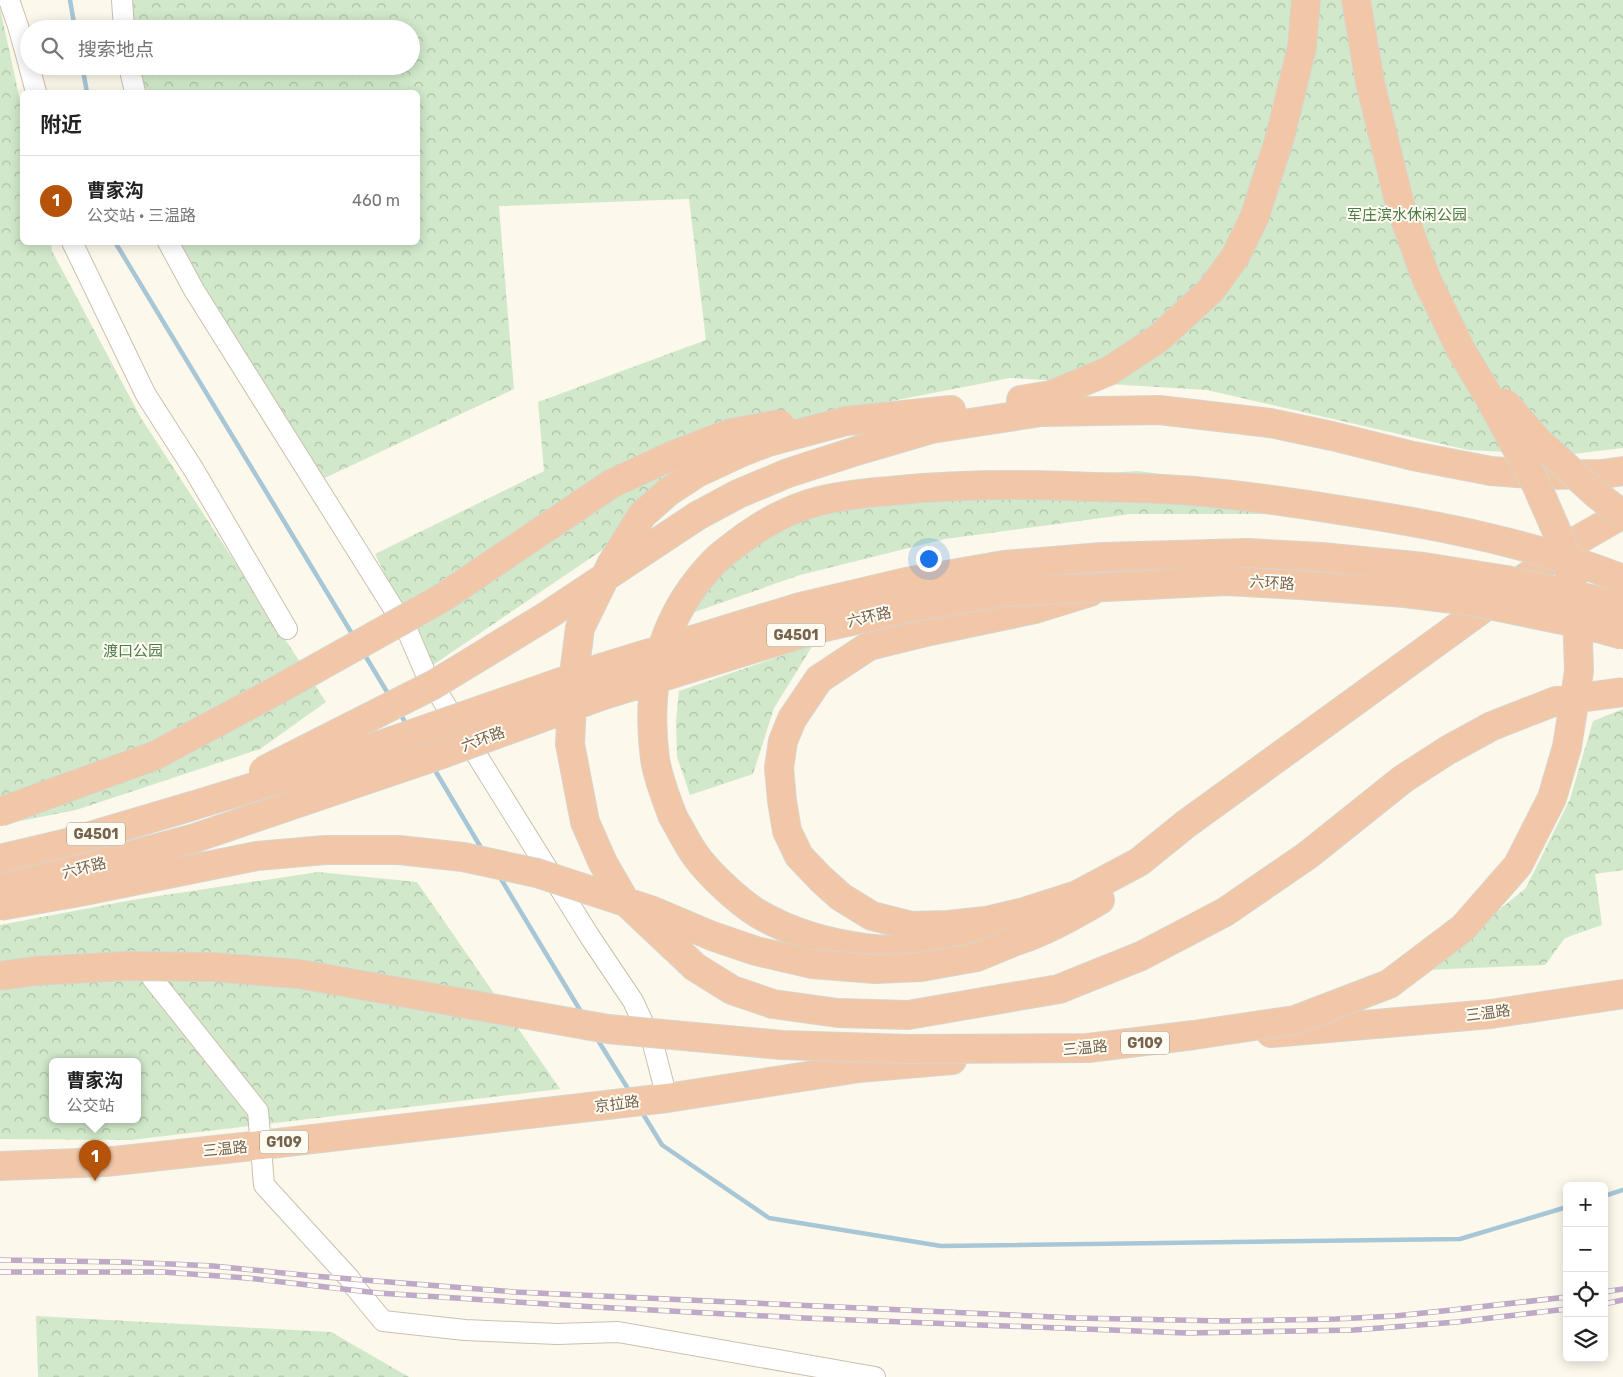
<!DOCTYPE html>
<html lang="zh">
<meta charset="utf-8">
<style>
:root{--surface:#fff;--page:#f2f2f2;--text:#222;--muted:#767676;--line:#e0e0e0;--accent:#b45309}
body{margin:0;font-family:Rubik,"Noto Sans SC",sans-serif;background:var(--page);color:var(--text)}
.controls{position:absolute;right:15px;bottom:15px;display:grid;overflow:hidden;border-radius:8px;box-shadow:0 2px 12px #0003}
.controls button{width:45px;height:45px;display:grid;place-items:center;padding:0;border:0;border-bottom:1px solid var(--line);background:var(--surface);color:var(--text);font:25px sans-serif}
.you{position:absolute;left:928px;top:558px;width:18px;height:18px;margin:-12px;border:4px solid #fff;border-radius:50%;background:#1a73e8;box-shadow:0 0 0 8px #1a73e833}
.badge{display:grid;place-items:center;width:32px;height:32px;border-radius:50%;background:var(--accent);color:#fff;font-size:16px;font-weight:700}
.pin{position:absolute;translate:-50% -41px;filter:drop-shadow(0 1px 2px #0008)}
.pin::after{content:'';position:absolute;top:26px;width:18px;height:15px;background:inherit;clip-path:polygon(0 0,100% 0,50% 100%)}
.popup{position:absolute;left:49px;top:1058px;width:92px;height:65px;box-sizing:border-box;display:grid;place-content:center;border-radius:8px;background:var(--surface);filter:drop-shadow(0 1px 4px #0005);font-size:16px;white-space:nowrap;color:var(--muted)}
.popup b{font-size:19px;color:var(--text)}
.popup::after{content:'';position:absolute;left:50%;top:100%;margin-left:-10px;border:10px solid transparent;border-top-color:var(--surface)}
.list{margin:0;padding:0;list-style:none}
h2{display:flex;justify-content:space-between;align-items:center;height:65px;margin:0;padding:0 20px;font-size:21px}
h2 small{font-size:16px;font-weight:400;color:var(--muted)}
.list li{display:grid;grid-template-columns:32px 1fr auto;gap:15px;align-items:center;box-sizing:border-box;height:90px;padding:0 20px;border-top:1px solid var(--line)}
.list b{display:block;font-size:19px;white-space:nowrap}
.list p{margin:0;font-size:16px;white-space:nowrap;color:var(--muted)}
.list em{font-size:16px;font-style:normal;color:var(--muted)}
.icon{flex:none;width:28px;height:28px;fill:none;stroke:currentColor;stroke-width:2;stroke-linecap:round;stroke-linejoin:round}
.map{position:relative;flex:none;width:1623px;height:1377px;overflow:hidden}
.search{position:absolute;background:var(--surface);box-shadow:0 2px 12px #0003;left:20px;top:20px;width:400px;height:55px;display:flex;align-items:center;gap:12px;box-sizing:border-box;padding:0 18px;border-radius:28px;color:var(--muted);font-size:19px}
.panel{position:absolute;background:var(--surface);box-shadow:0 2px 12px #0003;left:20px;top:90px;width:400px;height:155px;border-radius:8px}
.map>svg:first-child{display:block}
</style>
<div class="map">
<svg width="1623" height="1377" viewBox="0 0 1623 1377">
<defs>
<pattern id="forest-crowns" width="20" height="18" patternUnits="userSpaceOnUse" patternTransform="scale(1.25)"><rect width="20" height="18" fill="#d1e9ca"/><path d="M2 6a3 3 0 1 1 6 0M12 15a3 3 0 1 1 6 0" fill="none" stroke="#aec0a6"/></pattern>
</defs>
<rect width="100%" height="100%" fill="#fcf8eb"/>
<path fill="url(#forest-crowns)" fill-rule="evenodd" d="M125,0H1623V448L1565,455L1468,450L1207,390L1010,378L825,414L657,513L430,667L375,554L544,471L538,402L706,340L689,199L499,206L514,389L312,484L159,243L418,242V92H127L121,66H411V29H120Z
M0,8L22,109V242L51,243L52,251L141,418L326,702L260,749L76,810L0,825Z
M1138,471L1353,499L1352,514H1131L945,539L800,575L692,613L724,550L847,490Z
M813,645L774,708L753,774L690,795L677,757L676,721L679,691Z
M1623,709V870L1595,874L1602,925L1565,938L1545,965L1425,970L1526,888L1570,799L1593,721Z
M318,872L417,882L560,1089L131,1140L0,1139V925L132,900ZM52,1062H138V1120H52Z
M36,1316L331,1332L409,1377H38Z"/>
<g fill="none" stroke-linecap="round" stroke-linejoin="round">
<path stroke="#a7c6d6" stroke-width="4.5" d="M70,0L75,29
M82,66L87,92
M115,242L354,637
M363,652L390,697
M399,712L408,727
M433,767L483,851
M498,874L583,1015
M596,1037L630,1092
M640,1109L662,1145L769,1218L941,1246L1460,1239L1567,1207
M1604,1196L1623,1190"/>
<g stroke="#ccc0ae" stroke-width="22">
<path id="minor" d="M9,0L18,26L29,65
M122,0L124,29
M29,66L36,92
M129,66L135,92
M72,242L146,395L194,470L287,629
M168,242L194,290L407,630L425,672L590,937L633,1001L653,1044L667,1098
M152,978L258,1111L264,1185L350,1279L354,1286L383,1321L465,1330L557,1334L618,1332L875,1377"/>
</g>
<g stroke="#d9d4ce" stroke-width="30">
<path id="highway" d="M1356,0L1370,82L1400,205L1426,278L1461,350
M1021,400L1051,395L1109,371L1159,338L1211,290L1235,257L1255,216L1280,137L1302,47L1306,0
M846,421L951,410
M697,516L738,494L788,473L856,451L931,429L1041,412L1159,410L1270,423L1332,436L1413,456L1491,471L1545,475L1602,474L1623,471
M1090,592L1035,609L930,631L869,646L819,679L792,719L783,741L779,768L782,801L787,831L799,856L821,879L841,897L872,916L912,926L948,925L986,921L1024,912L1077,895L1139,862L1186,824L1576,541L1623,514
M673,817C681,830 687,844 696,856C709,874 738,901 757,913C823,952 907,957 981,945C993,944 1007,943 1019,940C1047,931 1075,915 1100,900
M0,859L67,843L192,806
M1271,1033L1491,1014L1623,994
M0,1166L105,1162L261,1145L667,1098L859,1068L952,1060"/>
</g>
<use href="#minor" stroke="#fff" stroke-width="20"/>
<use href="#highway" stroke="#f1c7a7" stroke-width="28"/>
<g stroke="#bea9c6" stroke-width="5.5">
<path id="rail" d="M0,1260L120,1262L171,1264L213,1266L313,1276L515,1292L1076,1318L1224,1321L1336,1319L1395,1316L1452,1310L1567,1297
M0,1272H163L247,1278L378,1293L595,1307L803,1318L1187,1333L1354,1330L1457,1322L1567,1309
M1604,1292L1623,1289
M1604,1304L1623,1300"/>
</g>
<use href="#rail" stroke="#fefbf2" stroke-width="4" stroke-dasharray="11" stroke-linecap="butt"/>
<g stroke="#d9d4ce" stroke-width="30" stroke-linecap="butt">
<path id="highway-bridge" d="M1505,403L1537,440L1595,493L1623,515
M846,421L768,442L742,452L697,473L668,492L642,515L611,565L580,628L573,682L570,744L585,822L603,863L625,901L695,967L732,990L773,1004L838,1013L908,1015L1059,989L1141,956L1225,912L1308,855L1403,779L1448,750L1492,726L1556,701L1623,692
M263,771L433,685L548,615L697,516
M192,806L309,770L604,667L800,607L906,582L1004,565L1102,557L1247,553L1321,557L1424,567L1506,580L1599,601L1623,608
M0,812L154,756L272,693L442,598L611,484L671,456L731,433L780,424
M673,817C666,798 658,779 655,759C645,684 661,617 714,562C720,555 730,549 737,543C758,527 781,513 806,505C833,496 862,493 890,491C949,485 1007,484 1067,486C1109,488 1152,487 1194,491C1247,496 1299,503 1352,512C1444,526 1536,545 1623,579
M0,888L76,870L195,838L442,754L601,696L820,628L908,608L1004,592L1226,581L1300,585L1405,593L1470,601L1587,625L1623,635
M0,906L79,892L257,856L325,850H399L463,857L537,873L653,911L712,936L756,951L812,964L875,969L921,967L977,957L1018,940
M0,976L35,971L126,966L213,967L299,974L608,1029L782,1045L909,1049L1088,1048L1194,1035L1295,1020L1389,984L1463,928L1518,865L1552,798L1567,747L1579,671L1577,609L1570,574L1561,541L1536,484L1489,397L1461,350"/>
</g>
<use href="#highway-bridge" stroke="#f1c7a7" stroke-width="28"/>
</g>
<g text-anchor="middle" stroke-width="4" stroke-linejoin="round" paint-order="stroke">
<g fill="#fefbf2" stroke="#9f9180" stroke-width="1">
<rect x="767" y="623.5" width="58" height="23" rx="4"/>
<rect x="67" y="822.5" width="58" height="23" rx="4"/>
<rect x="1121" y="1031.5" width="48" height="23" rx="4"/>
<rect x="260" y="1130.5" width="48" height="23" rx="4"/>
</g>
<g font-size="14" font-weight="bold" fill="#76644f">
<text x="796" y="640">G4501</text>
<text x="96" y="839">G4501</text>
<text x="1145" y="1048">G109</text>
<text x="284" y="1147">G109</text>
</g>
<g font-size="15" fill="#4d7a47" stroke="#fefbf2">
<text x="1407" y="220">军庄滨水休闲公园</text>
<text x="133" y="656">渡口公园</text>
</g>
<g font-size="15" fill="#76644f" stroke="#fefbf2">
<text transform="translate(1272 583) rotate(3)" y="5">六环路</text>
<text transform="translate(869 617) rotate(-13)" y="5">六环路</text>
<text transform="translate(483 739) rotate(-20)" y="5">六环路</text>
<text transform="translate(84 868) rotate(-14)" y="5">六环路</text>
<text transform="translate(1488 1013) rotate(-7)" y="5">三温路</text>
<text transform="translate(1085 1048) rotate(-5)" y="5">三温路</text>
<text transform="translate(617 1104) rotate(-7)" y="5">京拉路</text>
<text transform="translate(225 1149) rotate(-6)" y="5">三温路</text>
</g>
</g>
</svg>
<div class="controls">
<button>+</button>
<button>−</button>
<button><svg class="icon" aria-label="locate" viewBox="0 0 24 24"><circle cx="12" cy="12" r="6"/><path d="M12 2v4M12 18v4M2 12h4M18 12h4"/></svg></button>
<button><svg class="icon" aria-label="layers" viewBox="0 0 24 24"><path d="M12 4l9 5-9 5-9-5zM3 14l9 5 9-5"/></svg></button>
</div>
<div class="you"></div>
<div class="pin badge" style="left:95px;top:1181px">1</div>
<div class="popup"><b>曹家沟</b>公交站</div>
<div class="search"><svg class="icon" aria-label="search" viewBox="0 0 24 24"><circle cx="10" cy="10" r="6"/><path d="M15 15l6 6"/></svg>搜索地点</div>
<section class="panel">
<h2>附近<small></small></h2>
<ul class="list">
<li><span class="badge">1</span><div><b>曹家沟</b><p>公交站 · 三温路</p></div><em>460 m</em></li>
</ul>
</section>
</div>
